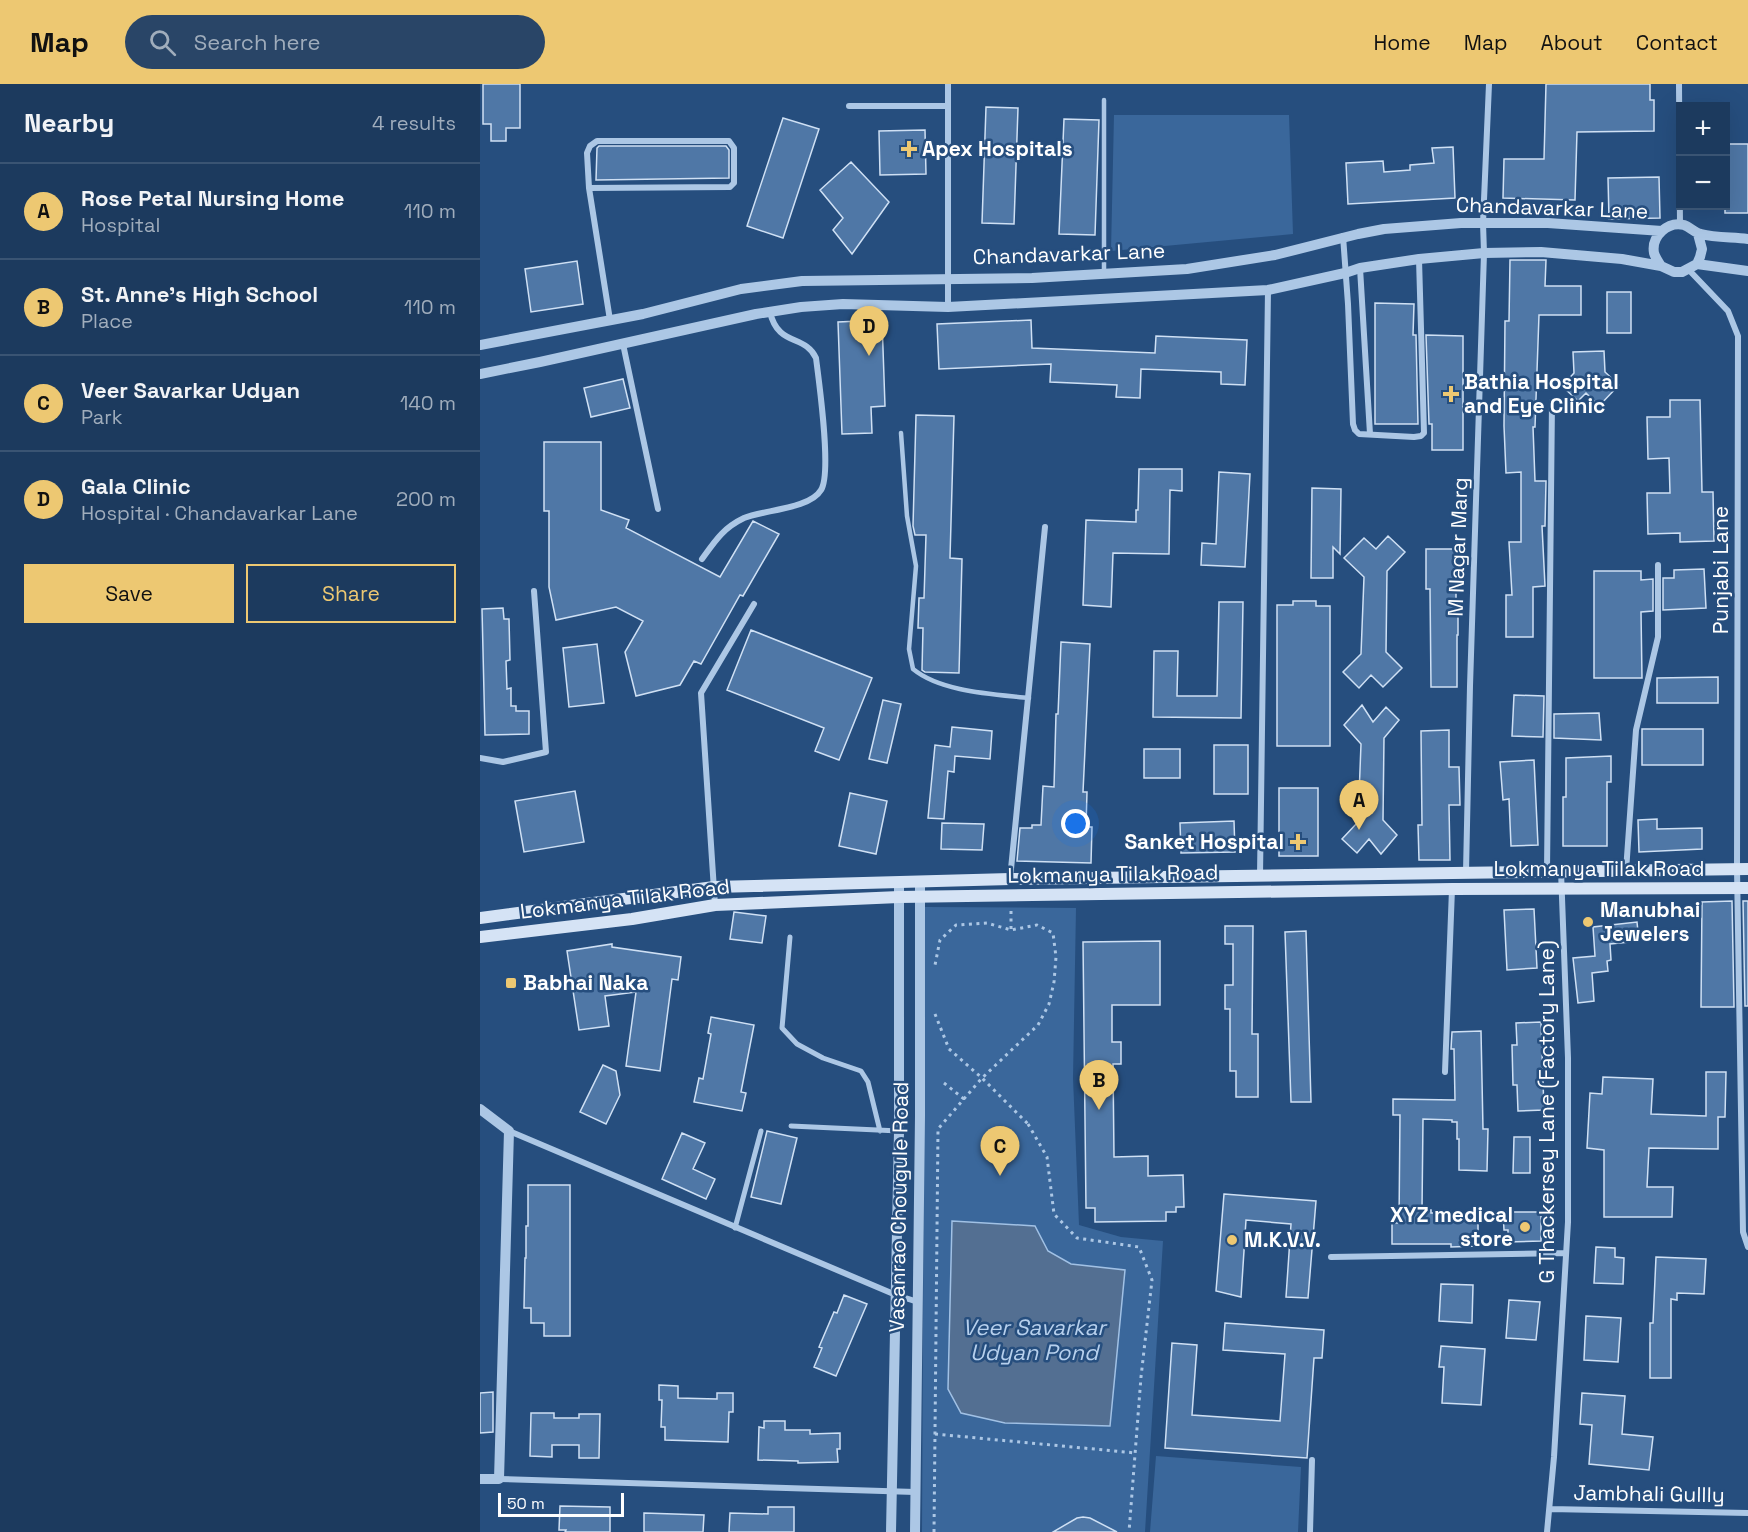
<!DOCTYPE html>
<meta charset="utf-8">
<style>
:root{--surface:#1c3a5e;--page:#294567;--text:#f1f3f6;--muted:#a0adbc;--line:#3a5473;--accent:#edc872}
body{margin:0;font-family:"Space Grotesk",sans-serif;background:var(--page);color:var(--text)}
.controls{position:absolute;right:18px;top:18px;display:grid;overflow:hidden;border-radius:0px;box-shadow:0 6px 24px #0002}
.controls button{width:54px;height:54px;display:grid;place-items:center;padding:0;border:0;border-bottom:2px solid var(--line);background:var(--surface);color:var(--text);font:30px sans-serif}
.scale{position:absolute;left:18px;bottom:15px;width:126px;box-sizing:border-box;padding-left:6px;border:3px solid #fff;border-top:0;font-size:16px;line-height:21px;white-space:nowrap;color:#fff;-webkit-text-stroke:4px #264e7e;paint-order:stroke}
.you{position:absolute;left:596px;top:740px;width:21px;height:21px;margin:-15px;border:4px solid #fff;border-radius:50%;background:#1a73e8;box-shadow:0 0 0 9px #1a73e833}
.badge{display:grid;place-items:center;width:39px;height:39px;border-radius:50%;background:var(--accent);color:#111;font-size:20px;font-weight:700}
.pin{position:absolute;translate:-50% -50px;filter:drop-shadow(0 2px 3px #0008)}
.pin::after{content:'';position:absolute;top:32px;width:21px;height:18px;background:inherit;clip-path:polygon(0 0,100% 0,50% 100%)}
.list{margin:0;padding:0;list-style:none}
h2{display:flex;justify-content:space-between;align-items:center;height:78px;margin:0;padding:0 24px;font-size:26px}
h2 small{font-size:20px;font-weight:400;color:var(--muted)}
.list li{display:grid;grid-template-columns:39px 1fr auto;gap:18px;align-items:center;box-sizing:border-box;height:96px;padding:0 24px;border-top:2px solid var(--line)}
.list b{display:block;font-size:22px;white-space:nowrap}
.list p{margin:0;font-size:20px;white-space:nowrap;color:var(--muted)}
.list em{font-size:20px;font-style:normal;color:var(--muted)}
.actions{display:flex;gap:12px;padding:18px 24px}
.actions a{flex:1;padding:14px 0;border:2px solid var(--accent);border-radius:0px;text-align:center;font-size:21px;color:var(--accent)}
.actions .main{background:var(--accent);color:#111}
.icon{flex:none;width:33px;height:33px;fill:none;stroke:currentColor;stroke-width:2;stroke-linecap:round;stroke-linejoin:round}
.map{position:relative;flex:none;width:1268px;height:1448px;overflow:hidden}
header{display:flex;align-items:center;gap:36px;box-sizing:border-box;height:84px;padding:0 30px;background:var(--accent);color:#111}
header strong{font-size:28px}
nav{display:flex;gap:33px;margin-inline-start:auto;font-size:21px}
.search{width:420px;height:54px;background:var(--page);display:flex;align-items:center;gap:15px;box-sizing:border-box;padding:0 21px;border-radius:33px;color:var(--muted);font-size:22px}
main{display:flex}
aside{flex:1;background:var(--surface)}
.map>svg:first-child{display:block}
</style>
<header>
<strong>Map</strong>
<div class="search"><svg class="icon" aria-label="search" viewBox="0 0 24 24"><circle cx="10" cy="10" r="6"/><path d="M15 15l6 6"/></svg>Search here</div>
<nav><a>Home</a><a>Map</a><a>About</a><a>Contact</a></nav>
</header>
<main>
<aside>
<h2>Nearby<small>4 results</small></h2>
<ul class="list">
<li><span class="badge">A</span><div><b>Rose Petal Nursing Home</b><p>Hospital</p></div><em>110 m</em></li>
<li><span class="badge">B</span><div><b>St. Anne's High School</b><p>Place</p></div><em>110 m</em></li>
<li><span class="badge">C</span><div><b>Veer Savarkar Udyan</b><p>Park</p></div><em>140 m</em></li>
<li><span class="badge">D</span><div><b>Gala Clinic</b><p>Hospital · Chandavarkar Lane</p></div><em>200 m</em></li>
</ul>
<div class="actions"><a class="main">Save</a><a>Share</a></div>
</aside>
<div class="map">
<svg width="1268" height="1448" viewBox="0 0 1268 1448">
<rect width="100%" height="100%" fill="#264e7e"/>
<path fill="#3a679b" d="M634,31H809L813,150L631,167Z
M445,823L596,824L593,994L599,1141L641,1153L683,1157L665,1448H442Z
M676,1372L821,1383L818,1448H670Z"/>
<path fill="#536f92" stroke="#a1c1e5" stroke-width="1.5" d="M472,1137L555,1142L568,1167L591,1180L645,1186L630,1342L525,1339L481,1329L468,1305Z"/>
<path fill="#4f77a6" stroke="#cfe0f4" stroke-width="1.5" d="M3,0H40V44H26V57H11V40H3Z
M1066,0H1170V16H1174V47L1097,48L1095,116L1023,114L1024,75H1064Z
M506,23L538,24L534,140L502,139Z
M303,34L339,45L303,154L267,142Z
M584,35L619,36L615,151L579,150Z
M445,46L446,90L400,91L399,47Z
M1245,60H1268V129H1245Z
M119,62H246L249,66V94L116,96L117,64Z
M973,63L975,114L868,120L866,79L903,77L904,88L930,86V81L954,79L952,64Z
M371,78L409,118L372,170L353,146L363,134L340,106Z
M1179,93L1180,134L1129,135L1128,94Z
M1030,176H1066L1065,202H1101V231H1059L1055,343H1053L1055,397H1066L1065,442H1062L1065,502L1053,503V553H1026V511H1032L1029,458H1041V388L1026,389L1024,342L1025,237H1029Z
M97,177L103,220L51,228L45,185Z
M1127,208H1151V249H1127Z
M895,219L934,220L933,251H936L938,340H895Z
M402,236L405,322L391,323L392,349L362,350L358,238Z
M551,236L552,264L675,269L676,252L767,256L765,301L741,300V288L661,285L660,314L636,313L637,301L570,298L571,280L459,285L457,240Z
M946,251L983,252V366H952V340H949Z
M1124,267L1125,288L1139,301L1119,322L1106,309L1098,317L1082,302L1094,289L1093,268Z
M143,295L150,324L111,333L104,304Z
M1190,316H1220L1222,408H1233L1234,457L1200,458V449L1168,450L1167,409H1190L1189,374L1168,375L1167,333H1190Z
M436,331L474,332L470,474L482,475L479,589L445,588L442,586L443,544H438L439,514H444L446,451H435L433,442Z
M64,358H121V426L149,436L146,444L240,493L273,437L299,450L263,512L260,511L221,580L214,577L200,601L156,612L145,568L163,537L136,523L76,536L69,503V427H64Z
M659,385H702V407L690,406L689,470L633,469L631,523L603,521L606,436L656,438V426H658Z
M739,388L770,390L765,483L721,481L722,459L736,460Z
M832,404L861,405L860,470L853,463V494H831Z
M908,452L925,468L907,487L906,568L922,584L903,603L891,591L879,604L863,588L881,570L884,493L864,474L884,454L896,465Z
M946,465H976V520H978V551H977V603H951L950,505H946Z
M1224,485L1226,524L1183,526V494H1194V486Z
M1114,487H1161V496L1173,495V527L1161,528L1162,594H1114Z
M813,517H836V522H850V662H797V521H813Z
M739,518H763L761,634L673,633L674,567H698L697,612H737Z
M23,524L24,535H29L30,576L26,577L27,605L31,604V622H36V627H49V650L5,651L2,525Z
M271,546L392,594L359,676L335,667L344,644L247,606Z
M581,558L610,560L603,708H607L606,743H612L611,779L537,777L540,744H552V741H561L563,702L574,703L576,630H578Z
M117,560L124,619L89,623L83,564Z
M1238,593V619H1177V594Z
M1034,611L1064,612L1063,653L1032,652Z
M403,616L421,620L407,679L389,675Z
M882,621L893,638L906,623L919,636L904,654L903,736L917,751L901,770L889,755L877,769L862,755L878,738L881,660L864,641Z
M1119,629L1121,656L1074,654V630Z
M472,643L512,647L510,675L475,672L474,688L468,687L464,735L448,734L455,661L470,663Z
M1162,645H1223V681H1162Z
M969,646V683H979L980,721H969L970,776H939L938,741H942L941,647Z
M734,661H768V710H734Z
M664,665H700V694H664Z
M1131,672V698H1127V762H1083V713H1086V674Z
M1054,676L1058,761L1031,762L1029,715L1023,716L1020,678Z
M799,704H838V772H799Z
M95,707L104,758L44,768L35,717Z
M370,709L407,717L396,770L359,762Z
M1177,735V745L1222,744V765L1159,768L1158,736Z
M754,737L755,768L701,769L700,739Z
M462,739L504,740L502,766L461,765Z
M1252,817L1254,923H1221L1222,818Z
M1263,817H1268V922H1265Z
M1054,825L1057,884L1027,886L1024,826Z
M254,828L286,832L282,859L250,855Z
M1157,838L1159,857L1130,860L1131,876L1127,877L1128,887L1112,889L1114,917L1098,919L1093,874L1115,872L1113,843Z
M745,842H773L772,950H778V1013H756V987H750V925H745V901H753V860H745Z
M826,847L831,1018H811L805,848Z
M680,857V921H632V958H641V980H633L634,1073L668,1072V1092L703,1091L704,1123H696V1128H686V1137L615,1138V1124H606L603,858Z
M132,860V863L201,873L198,896L192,895L180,987L146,982L156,908L125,912L129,942L99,946L87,867Z
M231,933L274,941L261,1008L266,1009L262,1027L214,1018L219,994L223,995L231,950L228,949Z
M1061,938L1064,1026L1038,1027L1037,1001H1033L1032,961H1037L1036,939Z
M1001,947L1003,1045H1008L1007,1087L979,1086V1055H977V1038H972V1036L943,1035L942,1126H951V1129H998V1162L971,1163V1160H912V1139H919L920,1031H913V1015L975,1016L974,965H971L972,948Z
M123,981L136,987L140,1011L126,1040L100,1028Z
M1226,988H1246L1245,1033H1238V1065L1169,1064L1167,1103H1193L1192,1133H1124V1066L1107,1064L1110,1009L1122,1010L1123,993L1173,995L1171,1030L1226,1032Z
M287,1047L317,1054L301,1120L271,1113Z
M202,1049L225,1059L213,1085L235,1095L226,1115L182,1095Z
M1034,1053H1050V1089H1033Z
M48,1101H90V1252H64V1239H51V1224H44L45,1174H46V1142H48Z
M744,1110L836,1117L828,1214L806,1213L811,1140L766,1136L761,1213L736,1207Z
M1023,1128H1061V1157L1028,1158V1146H1024Z
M1116,1163L1135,1164V1173L1144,1174L1143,1200L1114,1199Z
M1176,1173L1226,1175L1224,1210L1197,1209V1216L1191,1215V1294H1170V1239H1173Z
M961,1200L993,1201L992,1239L959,1237Z
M364,1211L387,1220L356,1292L334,1283L342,1264L339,1263L354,1228L357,1229Z
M1029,1216L1060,1218L1056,1256L1026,1254Z
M1106,1232L1141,1234L1138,1278L1104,1276Z
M745,1239L844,1246L842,1274H834L827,1374L685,1364L692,1259L717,1261L712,1331L800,1337L805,1270L743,1266Z
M961,1262L1005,1265L1001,1321L962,1319L964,1283H959Z
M179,1301L198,1302V1314L237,1315V1309H253V1328H249L248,1358L185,1356V1343H181L182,1316H179Z
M13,1308V1348L0,1349V1309Z
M1102,1309L1145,1312L1142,1350L1173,1353L1169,1386L1109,1380L1112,1341L1100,1340Z
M51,1329H74V1334H99V1330H120L119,1374H99V1361H72V1373L50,1372Z
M284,1337H305V1346H330V1350L360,1349V1365H357L358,1378L318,1379V1377L278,1376L279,1343L284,1344Z
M80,1422L130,1423V1448H85L86,1446H79Z
M288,1423H314V1448H249L250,1429L288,1430Z
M164,1429L224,1431L223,1448H164Z
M603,1433L610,1434L637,1448H573L597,1434Z"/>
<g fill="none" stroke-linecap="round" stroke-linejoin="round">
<path stroke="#acc7e5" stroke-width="3" stroke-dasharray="3 4.5" stroke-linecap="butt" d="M531,845V825
M455,930L469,965
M464,999L484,1015
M548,1040L567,1073L574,1130L597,1154L659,1163L672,1196L661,1293L649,1448
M455,1350L656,1369
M454,1448L458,1045L502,994L558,941L569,920L574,898L576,873L573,849L557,841L531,846L507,839L476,841L460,856L455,881"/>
<path stroke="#acc7e5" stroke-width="4.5" d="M624,16V190
M421,349L427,432L436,482L429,565L433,585C461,608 513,610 549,614"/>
<path stroke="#acc7e5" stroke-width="5" d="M310,853L302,944L317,960L343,974L381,987L388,998L400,1047
M311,1042L419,1047
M255,1144L281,1047"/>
<path stroke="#acc7e5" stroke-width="6" d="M1199,0L1200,141
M369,22H468
M109,104L107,69L110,62L117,57H249L254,64V99L250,103L109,104L130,236
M863,152L868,220L873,340L875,346L879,350L934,353L941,352L944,349L939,175
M880,184L890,350
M1208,185L1248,227L1258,252L1257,785L1263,1148L1268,1163
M468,223V0
M143,260L178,425
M222,475C235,457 243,444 264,434C283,426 330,425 341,406C352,389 339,298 336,274C325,250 298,263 290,228
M0,674L23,678L66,668L54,507
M1067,787L1072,318
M1146,787L1156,646L1178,553V481
M986,788L990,602L1004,169L1003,139L1009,0
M780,792L788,206
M530,795L565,443
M235,821L221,609L274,520
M965,988L972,805
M29,1047L416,1211L438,1218
M851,1173L1086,1169
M19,1395L435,1408
M1070,1425L1268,1429
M830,1448L832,1376
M1067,1448L1074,1373L1088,1138V974L1081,787"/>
<path stroke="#acc7e5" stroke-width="10" d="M1217,180L1268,187
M1181,182C1178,177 1175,173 1174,169C1171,152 1188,137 1204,141C1210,143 1215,149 1221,150C1235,154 1253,153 1268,155
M0,261L163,230L261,205L322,197L552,194L707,185L795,171L878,150L904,145L981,139H1068L1182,147
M0,290L60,278L276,230L321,223L363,220L468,223L788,206L865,189L880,184L939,175L1004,169L1061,168L1142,175L1181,182L1194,188H1202L1217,180L1220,173L1222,165L1218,150
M0,1025L29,1047L19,1395H0
M411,1448L419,1047V799
M435,1448L440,1032V798"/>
<path stroke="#d5e3f5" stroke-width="12" d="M0,834L234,803L530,795L1268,785
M0,853L152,835L235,821L419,813L972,805L1268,804"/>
<path stroke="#acc7e5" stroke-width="3" stroke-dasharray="3 4.5" stroke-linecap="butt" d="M469,965L502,994L548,1040"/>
</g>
<g fill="#edc872" stroke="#264e7e" stroke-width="2">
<path d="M426 56h6v6h6v6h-6v6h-6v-6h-6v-6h6z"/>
<path d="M968 301h6v6h6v6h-6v6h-6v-6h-6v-6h6z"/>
<path d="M815 749h6v6h6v6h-6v6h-6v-6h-6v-6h6z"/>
<circle cx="1108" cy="838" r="6"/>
<rect x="25" y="893" width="12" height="12" rx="3"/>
<circle cx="1045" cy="1143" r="6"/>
<circle cx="752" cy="1156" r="6"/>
</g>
<g text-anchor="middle" stroke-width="5" stroke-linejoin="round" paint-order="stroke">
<g font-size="21" font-weight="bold" fill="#fff" stroke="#264e7e" text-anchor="start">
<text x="442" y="72">Apex Hospitals</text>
<text x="984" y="305">Bathia Hospital<tspan x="984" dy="24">and Eye Clinic</tspan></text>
<text x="804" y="765" text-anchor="end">Sanket Hospital</text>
<text x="1120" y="833">Manubhai<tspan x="1120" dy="24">Jewelers</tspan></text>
<text x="43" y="906">Babhai Naka</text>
<text x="1033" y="1138" text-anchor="end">XYZ medical<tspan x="1033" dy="24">store</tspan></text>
<text x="764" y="1163">M.K.V.V.</text>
</g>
<g font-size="21" fill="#fff" stroke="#264e7e">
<text transform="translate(1072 124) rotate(2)" y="7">Chandavarkar Lane</text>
<text transform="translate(589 170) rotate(-2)" y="7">Chandavarkar Lane</text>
<text transform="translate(978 463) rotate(-88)" y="7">M Nagar Marg</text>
<text transform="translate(1241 486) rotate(-90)" y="7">Punjabi Lane</text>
<text x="1119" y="792">Lokmanya Tilak Road</text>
<text transform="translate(633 790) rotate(-1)" y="7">Lokmanya Tilak Road</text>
<text transform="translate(145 815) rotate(-7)" y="7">Lokmanya Tilak Road</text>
<text transform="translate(1067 1028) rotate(-90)" y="7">G Thackersey Lane (Factory Lane)</text>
<text transform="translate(419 1123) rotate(-89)" y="7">Vasanrao Chougule Road</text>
<text transform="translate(1169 1410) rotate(1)" y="7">Jambhali Gullly</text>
</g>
<g font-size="22" font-style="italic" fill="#b7d0ed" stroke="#264e7e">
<text x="554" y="1251">Veer Savarkar<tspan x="554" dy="25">Udyan Pond</tspan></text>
</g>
</g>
</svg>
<div class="controls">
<button>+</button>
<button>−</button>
</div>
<div class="scale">50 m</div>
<div class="you"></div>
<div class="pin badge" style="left:879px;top:746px">A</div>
<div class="pin badge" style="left:619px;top:1026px">B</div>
<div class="pin badge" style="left:520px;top:1092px">C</div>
<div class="pin badge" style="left:389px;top:272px">D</div>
</div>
</main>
